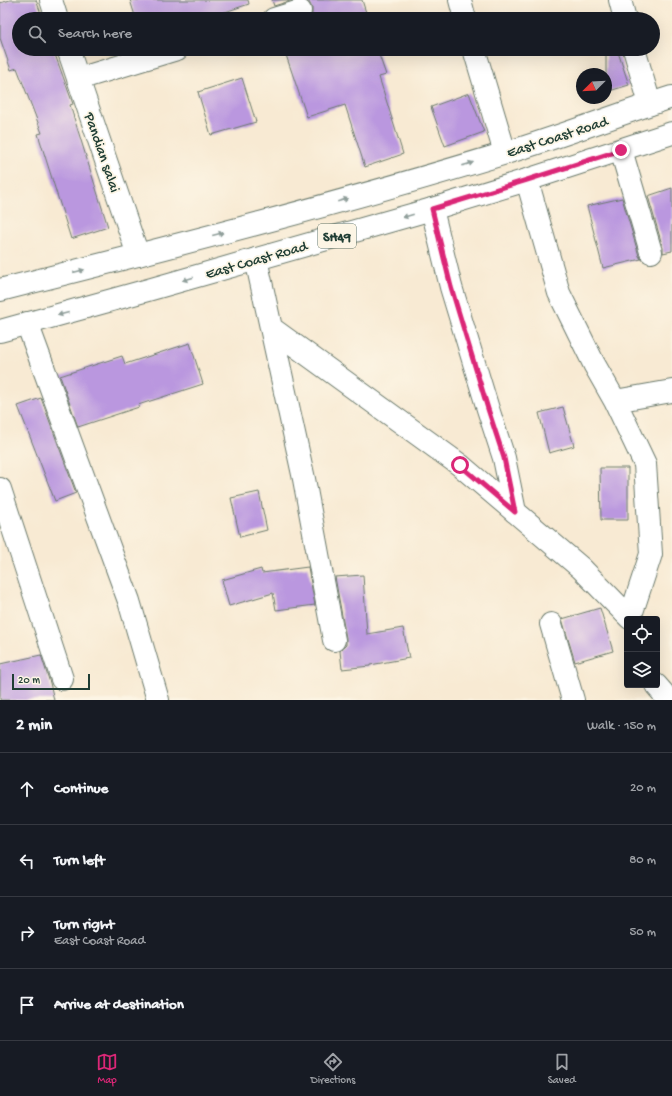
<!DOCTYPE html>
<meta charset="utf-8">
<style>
:root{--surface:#171b24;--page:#20242c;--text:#f1f3f6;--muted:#9ea1a6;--line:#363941;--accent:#db2777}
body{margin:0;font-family:"Gochi Hand",sans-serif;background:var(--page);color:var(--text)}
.controls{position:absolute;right:12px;bottom:12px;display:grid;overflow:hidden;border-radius:4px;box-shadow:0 4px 16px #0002}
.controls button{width:36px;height:36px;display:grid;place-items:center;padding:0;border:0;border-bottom:1px solid var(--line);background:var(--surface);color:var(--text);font:20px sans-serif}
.compass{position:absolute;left:576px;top:68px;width:36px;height:36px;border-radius:50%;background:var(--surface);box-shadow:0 4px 16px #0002;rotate:246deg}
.scale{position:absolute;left:12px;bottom:10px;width:78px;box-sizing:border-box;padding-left:4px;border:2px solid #1f3d34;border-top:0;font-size:11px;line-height:14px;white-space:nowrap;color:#1f3d34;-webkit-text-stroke:3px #fcf5e5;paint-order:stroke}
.stop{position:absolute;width:12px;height:12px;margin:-9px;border:3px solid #db2777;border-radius:50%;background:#fff}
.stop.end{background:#db2777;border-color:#fff;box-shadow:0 1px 4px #0008}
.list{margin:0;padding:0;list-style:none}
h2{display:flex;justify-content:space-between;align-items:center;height:52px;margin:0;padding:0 16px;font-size:17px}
h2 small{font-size:13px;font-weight:400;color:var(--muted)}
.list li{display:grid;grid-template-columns:26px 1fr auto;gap:12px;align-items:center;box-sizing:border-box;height:72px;padding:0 16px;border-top:1px solid var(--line)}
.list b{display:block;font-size:15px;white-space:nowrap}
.list p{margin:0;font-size:13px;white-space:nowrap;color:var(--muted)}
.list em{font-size:13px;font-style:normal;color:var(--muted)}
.icon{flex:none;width:22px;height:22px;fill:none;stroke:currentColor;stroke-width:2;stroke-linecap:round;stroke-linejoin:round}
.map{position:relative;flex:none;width:672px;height:700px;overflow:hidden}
.search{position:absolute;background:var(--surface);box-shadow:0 4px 16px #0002;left:12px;right:12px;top:12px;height:44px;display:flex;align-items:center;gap:10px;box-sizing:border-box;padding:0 14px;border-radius:22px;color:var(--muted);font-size:15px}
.sheet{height:340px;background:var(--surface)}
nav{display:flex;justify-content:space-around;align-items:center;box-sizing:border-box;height:56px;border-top:1px solid var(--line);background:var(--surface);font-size:11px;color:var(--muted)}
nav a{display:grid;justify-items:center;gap:2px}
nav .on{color:var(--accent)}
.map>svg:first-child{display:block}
</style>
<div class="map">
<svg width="672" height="700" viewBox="0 0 672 700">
<rect width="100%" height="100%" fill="#fcf5e5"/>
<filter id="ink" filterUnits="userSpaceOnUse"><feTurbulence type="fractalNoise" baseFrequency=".025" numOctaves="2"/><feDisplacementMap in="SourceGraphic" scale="8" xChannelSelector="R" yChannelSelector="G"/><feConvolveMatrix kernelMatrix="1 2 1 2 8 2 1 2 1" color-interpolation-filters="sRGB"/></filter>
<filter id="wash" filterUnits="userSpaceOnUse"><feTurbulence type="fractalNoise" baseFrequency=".012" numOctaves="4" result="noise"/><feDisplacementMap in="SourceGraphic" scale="16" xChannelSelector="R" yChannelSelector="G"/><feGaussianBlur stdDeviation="0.9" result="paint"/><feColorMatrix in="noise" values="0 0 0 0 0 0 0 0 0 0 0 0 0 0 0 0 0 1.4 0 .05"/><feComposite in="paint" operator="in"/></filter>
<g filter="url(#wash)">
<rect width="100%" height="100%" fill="#f8ead3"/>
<g id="blocks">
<path fill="#ba97df" d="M10,0H36L43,19H19V49H53L73,104L70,105L108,227L71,239L38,134L42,133L17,68L11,70L0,38V3Z
M130,0H248L249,4L204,19H136Z
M272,0H293L274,6Z
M305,0H362L368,19H309L312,14V8L309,2Z
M284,49H377L386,75L379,77L403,154L365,167L345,105L307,117Z
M606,49H617L629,85L606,92Z
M242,78L256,122L211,135L198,92Z
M469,93L484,132L445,146L431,107Z
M672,188V251L663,253V248L648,196Z
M622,198L639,256L641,259L603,268L587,206Z
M190,343L203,384L138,405L139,407L78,427L60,376L122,356L125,364Z
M41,398L76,493L55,501L18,406Z
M563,407L574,446L549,453L539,413Z
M600,468H628V520H601Z
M259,492L267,530L240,537L231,498Z
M308,567L315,605L276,610L273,593L229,606L222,580L261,569L262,573Z
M363,575L367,634L403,628L409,658L370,665V666L342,669L340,651L346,645V638L335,577Z
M600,608L613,651L575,662L562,619Z
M41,655L50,683L54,700H0V664Z"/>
</g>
</g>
<g filter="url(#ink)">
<use href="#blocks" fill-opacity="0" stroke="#6b7a6c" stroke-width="1"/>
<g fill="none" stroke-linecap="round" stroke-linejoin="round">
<g stroke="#6b7a6c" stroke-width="24">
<path id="minor" d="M51,0L57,19
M460,0L465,19
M620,0L625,19
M274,19L300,11
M68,49L138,255
M474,49L505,153
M634,49L650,104
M78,79L177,49
M621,150L651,252
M432,209L451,287L488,409L504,458L515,512
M256,259L304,479L334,640
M27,323L129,601L158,700
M271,328L460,465L581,568L630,618L651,554L645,464L615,401L594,364L559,293L527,180
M615,401L672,391
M0,489L62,679
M551,624L573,700
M656,685L663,693L666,700"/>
</g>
<g stroke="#6b7a6c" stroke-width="24">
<path id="major" d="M0,290C175,246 350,201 522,148C573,132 622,113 672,97
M0,331L148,290L432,209L527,180L672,133"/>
</g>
<use href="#minor" stroke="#fff" stroke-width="22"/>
<use href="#major" stroke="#fff" stroke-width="22"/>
</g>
<defs><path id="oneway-solid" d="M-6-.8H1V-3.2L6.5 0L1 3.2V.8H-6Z"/></defs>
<g fill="#8f9e9a">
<use href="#oneway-solid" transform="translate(468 164) rotate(-17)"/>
<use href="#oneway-solid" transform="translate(343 200) rotate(-16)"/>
<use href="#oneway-solid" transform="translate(408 216) rotate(164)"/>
<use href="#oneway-solid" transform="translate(218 234) rotate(-15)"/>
<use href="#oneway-solid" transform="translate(79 271) rotate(-14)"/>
<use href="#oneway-solid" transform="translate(188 279) rotate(164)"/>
<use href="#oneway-solid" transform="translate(63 314) rotate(165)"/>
</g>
</g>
<g fill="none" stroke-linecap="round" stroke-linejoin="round" filter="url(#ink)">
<path stroke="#db2777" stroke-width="5" d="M460,465L515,512L504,458L488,409L451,287L432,209L527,180L621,150"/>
</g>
<g text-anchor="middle" stroke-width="3.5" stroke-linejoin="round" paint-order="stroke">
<rect fill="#fcf5e5" stroke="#617469" stroke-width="1" x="318" y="224" width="38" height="24" rx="3"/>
<g font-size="14" font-weight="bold" fill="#1f3d34">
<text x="337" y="241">SH49</text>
</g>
<g font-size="15" fill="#1f3d34" stroke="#fcf5e5">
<text transform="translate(557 136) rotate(-18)" y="5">East Coast Road</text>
<text transform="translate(103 152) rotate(71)" y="5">Pandian salai</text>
<text transform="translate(256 259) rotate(-16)" y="5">East Coast Road</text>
</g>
</g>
</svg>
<div class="controls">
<button><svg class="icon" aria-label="locate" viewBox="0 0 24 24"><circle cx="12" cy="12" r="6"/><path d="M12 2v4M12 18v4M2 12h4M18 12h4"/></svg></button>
<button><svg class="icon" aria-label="layers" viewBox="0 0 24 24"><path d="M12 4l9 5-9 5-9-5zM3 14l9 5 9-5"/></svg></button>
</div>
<svg class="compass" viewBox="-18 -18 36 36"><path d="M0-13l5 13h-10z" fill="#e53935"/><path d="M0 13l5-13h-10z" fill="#9ea1a6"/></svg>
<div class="scale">20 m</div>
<div class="stop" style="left:460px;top:465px"></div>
<div class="stop end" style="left:621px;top:150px"></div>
<div class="search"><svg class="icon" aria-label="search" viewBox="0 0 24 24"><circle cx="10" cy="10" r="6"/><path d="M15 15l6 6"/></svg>Search here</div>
</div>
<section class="sheet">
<h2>2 min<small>Walk · 150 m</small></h2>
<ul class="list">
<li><svg class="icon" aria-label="ahead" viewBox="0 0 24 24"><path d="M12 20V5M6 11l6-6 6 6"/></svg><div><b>Continue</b></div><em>20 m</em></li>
<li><svg class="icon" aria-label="left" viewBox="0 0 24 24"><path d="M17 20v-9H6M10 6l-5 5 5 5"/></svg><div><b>Turn left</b></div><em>80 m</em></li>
<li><svg class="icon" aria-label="right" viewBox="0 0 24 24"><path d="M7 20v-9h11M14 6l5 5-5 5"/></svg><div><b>Turn right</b><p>East Coast Road</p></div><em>50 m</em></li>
<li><svg class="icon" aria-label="arrive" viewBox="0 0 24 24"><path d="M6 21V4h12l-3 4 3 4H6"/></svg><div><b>Arrive at destination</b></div></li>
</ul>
</section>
<nav>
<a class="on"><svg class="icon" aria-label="map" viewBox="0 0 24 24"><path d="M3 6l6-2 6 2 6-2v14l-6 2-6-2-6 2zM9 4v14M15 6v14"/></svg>Map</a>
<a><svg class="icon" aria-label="directions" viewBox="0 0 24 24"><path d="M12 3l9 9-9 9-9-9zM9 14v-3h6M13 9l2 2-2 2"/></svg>Directions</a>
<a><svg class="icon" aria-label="saved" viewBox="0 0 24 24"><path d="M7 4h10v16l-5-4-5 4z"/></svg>Saved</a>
</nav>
